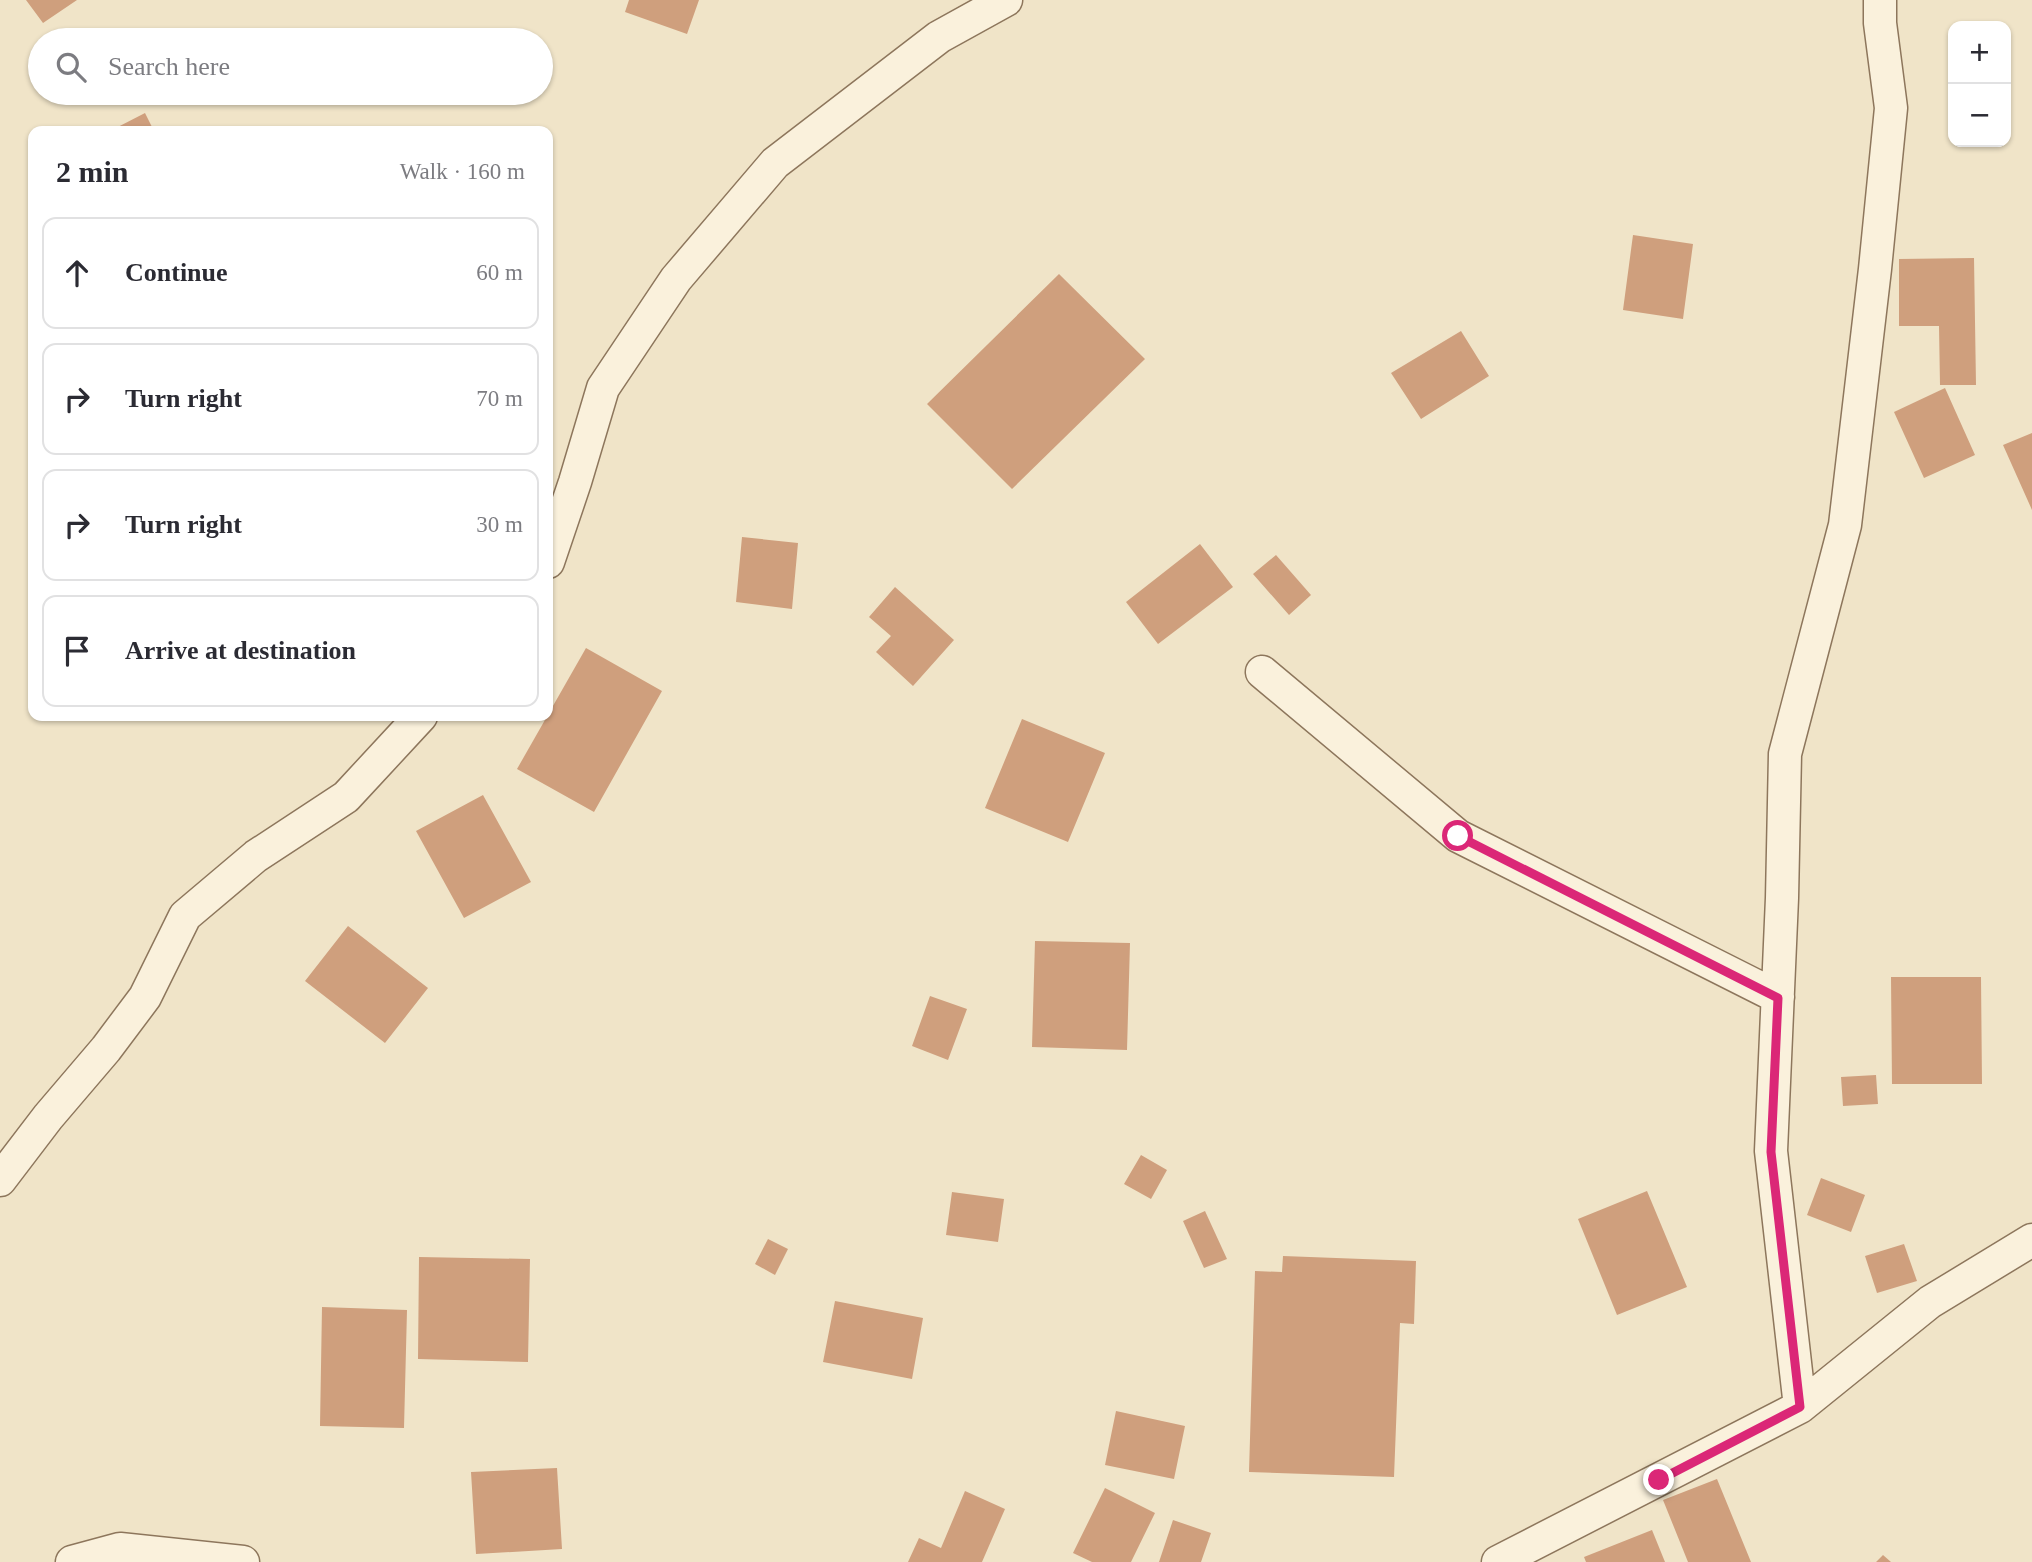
<!DOCTYPE html>
<meta charset="utf-8">
<style>
:root{--surface:#fff;--page:#f2f2f3;--text:#2b2b33;--muted:#7c7c81;--line:#e1e1e2}
body{margin:0;font-family:"Times New Roman",serif;background:var(--page);color:var(--text)}
.controls{position:absolute;right:21px;top:21px;display:grid;overflow:hidden;border-radius:14px;box-shadow:0 2px 5px #0004}
.controls button{width:63px;height:63px;display:grid;place-items:center;padding:0;border:0;border-bottom:2px solid var(--line);background:var(--surface);color:var(--text);font:35px sans-serif}
.stop{position:absolute;width:21px;height:21px;margin:-16px;border:5px solid #db2777;border-radius:50%;background:#fff}
.stop.end{background:#db2777;border-color:#fff;box-shadow:0 2px 7px #0008}
.list{margin:0;padding:0;list-style:none}
h2{display:flex;justify-content:space-between;align-items:center;height:91px;margin:0;padding:0 28px;font-size:30px}
h2 small{font-size:23px;font-weight:400;color:var(--muted)}
.list li{display:grid;grid-template-columns:46px 1fr auto;gap:21px;align-items:center;box-sizing:border-box;height:112px;margin:0 14px 14px;padding:0 14px;border:2px solid var(--line);border-radius:14px}
.list b{display:block;font-size:26px;white-space:nowrap}
.list em{font-size:23px;font-style:normal;color:var(--muted)}
.icon{flex:none;width:38px;height:38px;fill:none;stroke:currentColor;stroke-width:2;stroke-linecap:round;stroke-linejoin:round}
.map{position:relative;flex:none;width:2032px;height:1562px;overflow:hidden}
.search{position:absolute;background:var(--surface);box-shadow:0 2px 5px #0004;left:28px;top:28px;width:525px;height:77px;display:flex;align-items:center;gap:18px;box-sizing:border-box;padding:0 24px;border-radius:38px;color:var(--muted);font-size:26px}
.panel{position:absolute;background:var(--surface);box-shadow:0 2px 5px #0004;left:28px;top:126px;width:525px;height:595px;border-radius:14px}
.map>svg:first-child{display:block}
</style>
<div class="map">
<svg width="2032" height="1562" viewBox="0 0 2032 1562">
<rect width="100%" height="100%" fill="#f0e4c8"/>
<path fill="#cf9f7d" d="M26,0H77L43,23Z
M629,0H699L687,34L625,12Z
M145,113L154,131H110Z
M1633,235L1693,244L1683,319L1623,310Z
M1974,258L1976,385H1940L1939,326H1899V259Z
M1059,274L1145,359L1012,489L927,404Z
M1461,331L1489,376L1421,419L1391,373Z
M1945,388L1975,455L1924,478L1894,412Z
M2032,433V510L2003,445Z
M742,537L798,543L792,609L736,602Z
M1200,544L1233,587L1158,644L1126,602Z
M1276,555L1311,595L1289,615L1253,574Z
M895,587L954,640L913,686L876,652L891,636L869,617Z
M586,648L662,691L594,812L517,769Z
M1022,719L1105,753L1068,842L985,808Z
M483,795L531,882L464,918L416,831Z
M348,926L428,988L385,1043L305,981Z
M1035,941L1130,943L1127,1050L1032,1047Z
M1891,977H1981L1982,1084H1892Z
M930,996L967,1009L948,1060L912,1046Z
M1876,1075L1878,1104L1843,1106L1841,1077Z
M1141,1155L1167,1170L1151,1199L1124,1184Z
M1821,1178L1865,1195L1851,1232L1807,1215Z
M1647,1191L1687,1287L1617,1315L1578,1219Z
M952,1192L1004,1199L998,1242L946,1235Z
M1205,1211L1227,1259L1204,1268L1183,1221Z
M768,1239L788,1249L775,1275L755,1264Z
M1904,1244L1917,1281L1877,1293L1865,1256Z
M1283,1256L1416,1261L1414,1324L1400,1323L1394,1477L1249,1472L1255,1271L1282,1272Z
M419,1257L530,1259L528,1362L418,1359Z
M835,1301L923,1318L912,1379L823,1362Z
M322,1307L407,1310L404,1428L320,1426Z
M1116,1411L1185,1426L1174,1479L1105,1465Z
M557,1468L562,1549L476,1554L471,1472Z
M1717,1479L1751,1562H1688L1663,1500Z
M1105,1488L1155,1513L1131,1562H1092L1073,1553Z
M965,1491L1005,1509L982,1562H908L919,1538L941,1548Z
M1173,1520L1211,1533L1201,1562H1159Z
M1652,1530L1665,1562H1586L1584,1557Z
M1883,1555L1891,1562H1876Z"/>
<g fill="none" stroke-linecap="round" stroke-linejoin="round">
<g stroke="#8d765c" stroke-width="35">
<path id="minor" d="M548,562L575,482L603,388L676,279L775,163L939,37L1006,0
M1262,672L1458,836L1778,997
M0,1180L48,1117L106,1049L145,997L185,916L256,856L346,797L421,716
M1800,1407L1771,1151L1782,898L1785,754L1845,525L1875,269L1891,108L1880,23V0
M72,1562L120,1549L243,1562
M1498,1562L1800,1407L1930,1302L2032,1240"/>
</g>
<use href="#minor" stroke="#faf1dc" stroke-width="32"/>
</g>
<g fill="none" stroke-linecap="round" stroke-linejoin="round">
<path stroke="#db2777" stroke-width="9" d="M1458,836L1778,998L1771,1152L1800,1407L1659,1480"/>
</g>
</svg>
<div class="controls">
<button>+</button>
<button>−</button>
</div>
<div class="stop" style="left:1458px;top:836px"></div>
<div class="stop end" style="left:1659px;top:1480px"></div>
<div class="search"><svg class="icon" aria-label="search" viewBox="0 0 24 24"><circle cx="10" cy="10" r="6"/><path d="M15 15l6 6"/></svg>Search here</div>
<section class="panel">
<h2>2 min<small>Walk · 160 m</small></h2>
<ul class="list">
<li><svg class="icon" aria-label="ahead" viewBox="0 0 24 24"><path d="M12 20V5M6 11l6-6 6 6"/></svg><div><b>Continue</b></div><em>60 m</em></li>
<li><svg class="icon" aria-label="right" viewBox="0 0 24 24"><path d="M7 20v-9h11M14 6l5 5-5 5"/></svg><div><b>Turn right</b></div><em>70 m</em></li>
<li><svg class="icon" aria-label="right" viewBox="0 0 24 24"><path d="M7 20v-9h11M14 6l5 5-5 5"/></svg><div><b>Turn right</b></div><em>30 m</em></li>
<li><svg class="icon" aria-label="arrive" viewBox="0 0 24 24"><path d="M6 21V4h12l-3 4 3 4H6"/></svg><div><b>Arrive at destination</b></div></li>
</ul>
</section>
</div>
